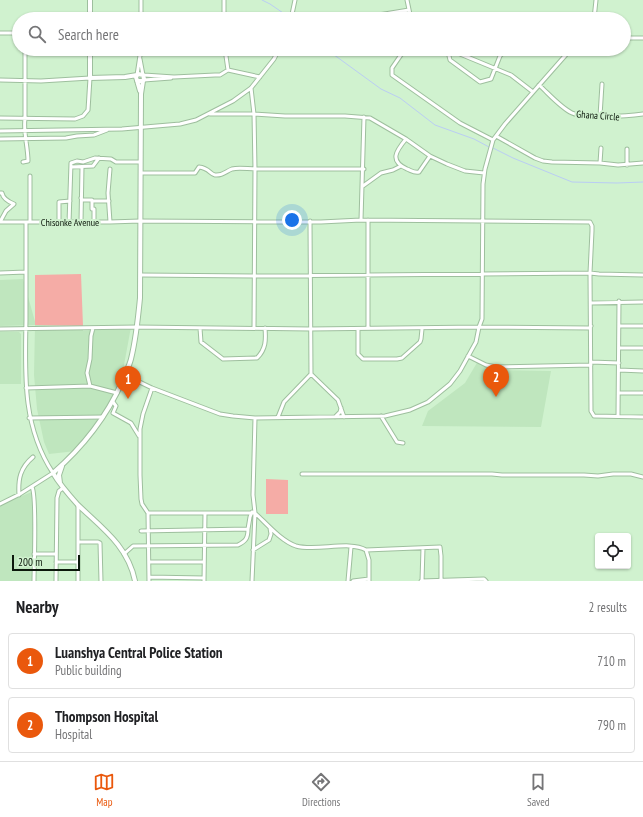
<!DOCTYPE html>
<style>
:root{--surface:#fff;--page:#f2f2f2;--text:#202124;--muted:#757577;--line:#e0e0e0;--accent:#ea580c}
body{margin:0;font-family:"PT Sans Narrow",sans-serif;background:var(--page);color:var(--text)}
.controls{position:absolute;right:12px;bottom:12px;display:grid;overflow:hidden;border-radius:4px;box-shadow:0 1px 3px #0004}
.controls button{width:36px;height:36px;display:grid;place-items:center;padding:0;border:0;border-bottom:1px solid var(--line);background:var(--surface);color:var(--text);font:20px sans-serif}
.scale{position:absolute;left:12px;bottom:10px;width:68px;box-sizing:border-box;padding-left:4px;border:2px solid #0c180c;border-top:0;font-size:11px;line-height:14px;white-space:nowrap;color:#0c180c;-webkit-text-stroke:3px #d0f2cf;paint-order:stroke}
.you{position:absolute;left:292px;top:220px;width:14px;height:14px;margin:-10px;border:3px solid #fff;border-radius:50%;background:#1a73e8;box-shadow:0 0 0 6px #1a73e833}
.badge{display:grid;place-items:center;width:26px;height:26px;border-radius:50%;background:var(--accent);color:#fff;font-size:13px;font-weight:700}
.pin{position:absolute;translate:-50% -33px;filter:drop-shadow(0 1px 2px #0008)}
.pin::after{content:'';position:absolute;top:21px;width:14px;height:12px;background:inherit;clip-path:polygon(0 0,100% 0,50% 100%)}
.list{margin:0;padding:0;list-style:none}
h2{display:flex;justify-content:space-between;align-items:center;height:52px;margin:0;padding:0 16px;font-size:17px}
h2 small{font-size:13px;font-weight:400;color:var(--muted)}
.list li{display:grid;grid-template-columns:26px 1fr auto;gap:12px;align-items:center;box-sizing:border-box;height:56px;margin:0 8px 8px;padding:0 8px;border:1px solid var(--line);border-radius:4px}
.list b{display:block;font-size:15px;white-space:nowrap}
.list p{margin:0;font-size:13px;white-space:nowrap;color:var(--muted)}
.list em{font-size:13px;font-style:normal;color:var(--muted)}
.icon{flex:none;width:22px;height:22px;fill:none;stroke:currentColor;stroke-width:2;stroke-linecap:round;stroke-linejoin:round}
.map{position:relative;flex:none;width:643px;height:581px;overflow:hidden}
.search{position:absolute;background:var(--surface);box-shadow:0 1px 3px #0004;left:12px;right:12px;top:12px;height:44px;display:flex;align-items:center;gap:10px;box-sizing:border-box;padding:0 14px;border-radius:22px;color:var(--muted);font-size:15px}
.sheet{height:180px;background:var(--surface)}
nav{display:flex;justify-content:space-around;align-items:center;box-sizing:border-box;height:56px;border-top:1px solid var(--line);background:var(--surface);font-size:11px;color:var(--muted)}
nav a{display:grid;justify-items:center;gap:2px}
nav .on{color:var(--accent)}
.map>svg:first-child{display:block}
</style>
<div class="map">
<svg width="643" height="581" viewBox="0 0 643 581">
<rect width="100%" height="100%" fill="#d0f2cf"/>
<path fill="#bfe6be" d="M23,279L36,325L83,326V331L131,327L119,392L76,451L49,454L44,442L37,409L34,375L35,325L0,326V280Z
M0,332H19L21,334V384H0Z
M478,361L497,370L551,371L541,427L422,426L428,411L465,383Z
M34,491L33,581H0V505Z"/>
<path fill="#f5aca6" d="M81,274L83,326L35,325V275Z
M266,479L288,480V514H266Z"/>
<g fill="none" stroke-linecap="round" stroke-linejoin="round">
<path stroke="#bacdf4" stroke-width="1" d="M262,0L270,4L289,17
M326,49L381,89L400,98L435,125L474,139L489,147
M493,148L513,158L572,182L617,183L643,182"/>
<g stroke="#9ebf9e" stroke-width="5">
<path id="minor" d="M141,0V19
M407,0L411,19
M224,19V0
M291,19L295,0
M354,19L409,10
M594,19L596,0
M0,33H19
M624,38H643
M225,49L228,70
M405,49L392,68V75L460,123L493,140
M448,49L511,75L533,92
M452,49L449,56L450,60L480,82L491,79L500,56L506,49
M140,59L143,75
M137,75L141,49
M144,75L174,77L215,75H220L228,70L260,77
M0,80L41,81L90,78L88,110L83,116L75,119L0,118
M144,80L171,78
M539,85C548,93 561,108 572,113C585,119 628,116 643,114
M251,88L254,114L285,116H345L370,118L406,139L430,156L447,164L465,171L484,173
M600,116L602,84
M0,131L122,129L180,124L196,120L233,101L251,88L274,59L279,49
M496,136L535,158L543,161L552,162L600,163L618,165L643,163
M0,139L66,138L77,136L94,135L107,130
M406,139C396,151 389,161 407,169C412,171 414,173 419,172L430,156
M627,149V165
M23,162L28,161C28,147 23,131 25,119V49
M600,163L601,148
M71,167L93,166L99,158
M141,173H195L199,167C209,168 210,174 215,175C223,176 226,171 232,169C239,167 248,169 255,169L254,114H210
M363,186L381,173L393,170L401,166
M0,193H2C3,199 9,202 14,204L6,211L0,222H110L140,221L321,222L361,220L590,222L592,226V231L590,273L591,411L594,416L643,417
M81,198L82,200H92V209H94V222
M92,201H109
M361,220L364,117
M30,222V176
M59,222V202L70,201
M81,222L82,167
M110,222L108,193L110,169
M69,223L71,163L77,161L83,162L95,158L111,159L116,162H140
M0,273L26,272
M141,275L254,276L590,273L599,274L643,275
M591,303L643,302
M619,326H643
M200,328L201,342L223,359L257,358C266,349 266,340 265,328
M254,328L255,169H364
M368,328V220
M0,329L137,327L310,329L479,327L590,328L591,326
M358,329V354L363,359H397L402,358L420,342L421,339L422,329
M619,348H643
M468,356L486,365L496,367L591,365
M591,362L619,363
M619,370L643,371
M311,374L338,400L344,417
M125,375L152,388L220,414L233,416L255,418L385,416L410,410L428,402L450,384L460,371L476,342L479,327L482,319L483,184L485,169L493,140L505,124L571,49
M90,386L87,373L90,359L91,336L93,328
M26,388L90,386L117,393
M152,388L143,414L140,429V475L141,499L142,504L148,513H255L252,581
M619,393H643
M113,402L116,406L113,413L131,423L139,436
M381,416L397,442L403,443
M618,416L619,301
M278,417L284,402L311,374L310,221
M335,417L340,412L341,408
M29,418L103,417
M255,418L253,495L255,513C266,523 281,541 296,546C316,552 349,540 366,550L440,547L441,556V581
M302,474H492L502,475H584L598,476L613,474H631L643,477
M32,487C37,496 34,566 34,581
M19,495C18,479 20,468 33,457
M0,504L20,494L53,473C22,426 25,374 26,320C26,288 26,255 26,223
M78,505V581
M148,513L149,581
M141,531L248,529L250,517L252,512
M78,542H98L100,543L101,581
M253,550L269,540L271,534L270,528
M366,550L369,560V581
M34,554H56
M124,554L133,546L238,545C246,541 248,538 248,529
M56,562H78
M149,562H204
M149,577L204,578
M56,581L57,498L59,491L63,488
M204,581L205,513
M348,581L351,547
M353,581L369,579
M421,581L484,579L486,581
M422,581L423,548"/>
</g>
<g stroke="#9ebf9e" stroke-width="6">
<path id="major" d="M90,0V19
M90,49V78L125,77L137,75
M137,81H143L144,79L143,75L138,74L136,77L140,91
M60,483L59,475L62,466
M135,581C128,546 102,528 78,505C69,495 60,485 53,473C83,447 106,418 122,382C125,374 129,367 131,359C136,339 138,319 140,298L141,94L143,81"/>
</g>
<use href="#minor" stroke="#fff" stroke-width="3"/>
<use href="#major" stroke="#fff" stroke-width="4"/>
</g>
<g text-anchor="middle" stroke-width="4" stroke-linejoin="round" paint-order="stroke">
<g font-size="10" fill="#0c180c" stroke="#d0f2cf">
<text transform="translate(598 115) rotate(4)" y="4">Ghana Circle</text>
<text x="70" y="226">Chisonke Avenue</text>
</g>
</g>
</svg>
<div class="controls">
<button><svg class="icon" aria-label="locate" viewBox="0 0 24 24"><circle cx="12" cy="12" r="6"/><path d="M12 2v4M12 18v4M2 12h4M18 12h4"/></svg></button>
</div>
<div class="scale">200 m</div>
<div class="you"></div>
<div class="pin badge" style="left:128px;top:399px">1</div>
<div class="pin badge" style="left:496px;top:397px">2</div>
<div class="search"><svg class="icon" aria-label="search" viewBox="0 0 24 24"><circle cx="10" cy="10" r="6"/><path d="M15 15l6 6"/></svg>Search here</div>
</div>
<section class="sheet">
<h2>Nearby<small>2 results</small></h2>
<ul class="list">
<li><span class="badge">1</span><div><b>Luanshya Central Police Station</b><p>Public building</p></div><em>710 m</em></li>
<li><span class="badge">2</span><div><b>Thompson Hospital</b><p>Hospital</p></div><em>790 m</em></li>
</ul>
</section>
<nav>
<a class="on"><svg class="icon" aria-label="map" viewBox="0 0 24 24"><path d="M3 6l6-2 6 2 6-2v14l-6 2-6-2-6 2zM9 4v14M15 6v14"/></svg>Map</a>
<a><svg class="icon" aria-label="directions" viewBox="0 0 24 24"><path d="M12 3l9 9-9 9-9-9zM9 14v-3h6M13 9l2 2-2 2"/></svg>Directions</a>
<a><svg class="icon" aria-label="saved" viewBox="0 0 24 24"><path d="M7 4h10v16l-5-4-5 4z"/></svg>Saved</a>
</nav>
